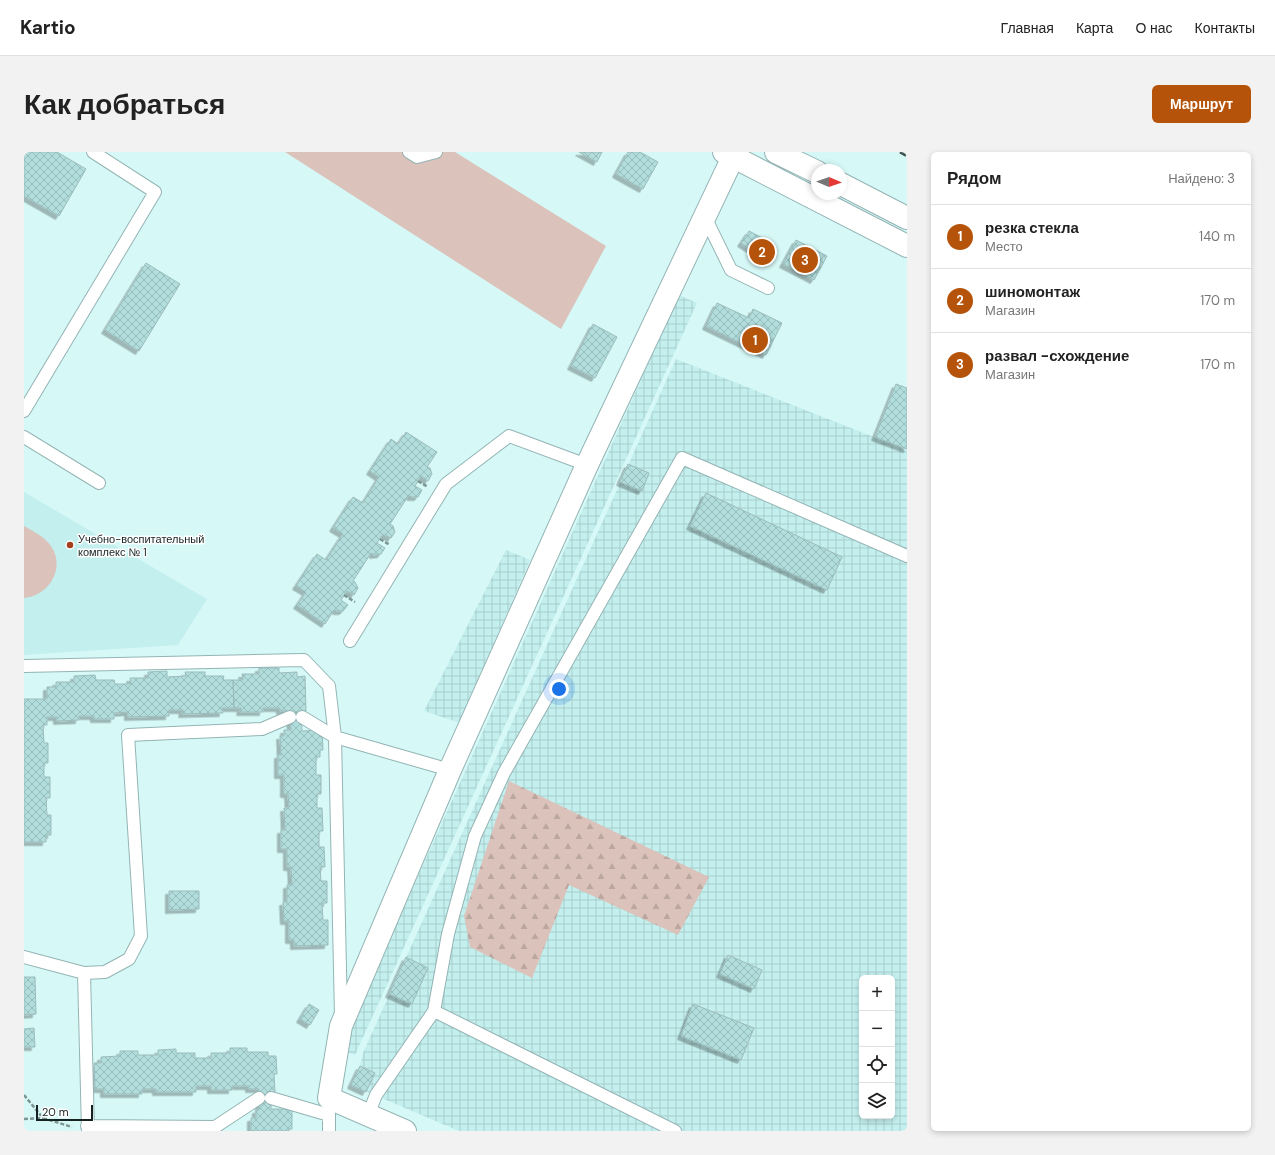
<!DOCTYPE html>
<html lang="ru">
<meta charset="utf-8">
<style>
:root{--surface:#fff;--page:#f2f2f2;--text:#222;--muted:#767676;--line:#e0e0e0;--accent:#b45309}
body{margin:0;font-family:"DM Sans",sans-serif;background:var(--page);color:var(--text)}
.controls{position:absolute;right:12px;bottom:12px;display:grid;overflow:hidden;border-radius:6px;box-shadow:0 2px 6px #0003}
.controls button{width:36px;height:36px;display:grid;place-items:center;padding:0;border:0;border-bottom:1px solid var(--line);background:var(--surface);color:var(--text);font:20px sans-serif}
.compass{position:absolute;left:787px;top:12px;width:36px;height:36px;border-radius:50%;background:var(--surface);box-shadow:0 2px 6px #0003;rotate:92deg}
.scale{position:absolute;left:12px;bottom:10px;width:57px;box-sizing:border-box;padding-left:4px;border:2px solid #152222;border-top:0;font-size:11px;line-height:14px;white-space:nowrap;color:#152222;-webkit-text-stroke:3px #fefefe;paint-order:stroke}
.you{position:absolute;left:535px;top:537px;width:14px;height:14px;margin:-10px;border:3px solid #fff;border-radius:50%;background:#1a73e8;box-shadow:0 0 0 6px #1a73e833}
.badge{display:grid;place-items:center;width:26px;height:26px;border-radius:50%;background:var(--accent);color:#fff;font-size:13px;font-weight:700}
.pin{position:absolute;translate:-50% -50%;border:2px solid #fff;box-shadow:0 1px 4px #0006}
.list{margin:0;padding:0;list-style:none}
h2{display:flex;justify-content:space-between;align-items:center;height:52px;margin:0;padding:0 16px;font-size:17px}
h2 small{font-size:13px;font-weight:400;color:var(--muted)}
.list li{display:grid;grid-template-columns:26px 1fr auto;gap:12px;align-items:center;box-sizing:border-box;height:64px;padding:0 16px;border-top:1px solid var(--line)}
.list b{display:block;font-size:15px;white-space:nowrap}
.list p{margin:0;font-size:13px;white-space:nowrap;color:var(--muted)}
.list em{font-size:13px;font-style:normal;color:var(--muted)}
.icon{flex:none;width:22px;height:22px;fill:none;stroke:currentColor;stroke-width:2;stroke-linecap:round;stroke-linejoin:round}
.map{position:relative;flex:none;width:883px;height:979px;overflow:hidden;border-radius:6px}
header{display:flex;align-items:center;gap:24px;box-sizing:border-box;height:56px;padding:0 20px;background:var(--surface);border-bottom:1px solid var(--line)}
header strong{font-size:19px}
nav{display:flex;gap:22px;margin-inline-start:auto;font-size:14px}
.intro{display:flex;align-items:center;justify-content:space-between;box-sizing:border-box;height:96px;padding:0 24px}
h1{margin:0;font-size:28px}
.button{padding:10px 18px;border-radius:6px;background:var(--accent);color:#fff;font-size:14px;font-weight:700}
main{display:flex;gap:24px;padding:0 24px}
aside{flex:1;background:var(--surface);border-radius:6px;box-shadow:0 2px 6px #0003}
.map>svg:first-child{display:block}
</style>
<header>
<strong>Kartio</strong>
<nav><a>Главная</a><a>Карта</a><a>О нас</a><a>Контакты</a></nav>
</header>
<div class="intro"><h1>Как добраться</h1><a class="button">Маршрут</a></div>
<main>
<div class="map">
<svg width="883" height="979" viewBox="0 0 883 979">
<defs>
<pattern id="industrial-grid" width="8" height="8" patternUnits="userSpaceOnUse"><rect width="8" height="8" fill="#c3efee"/><path d="M0 4h8M4 0v8" fill="none" stroke="#a7cdcc"/></pattern>
<pattern id="forest-firs" width="22" height="20" patternUnits="userSpaceOnUse"><rect width="22" height="20" fill="#dbc3bb"/><path d="M5 1l3.5 6h-7zM16 11l3.5 6h-7z" fill="#bba7a0"/></pattern>
<pattern id="building-cross-hatch" width="8" height="8" patternUnits="userSpaceOnUse"><rect width="8" height="8" fill="#b2dddd"/><path d="M0 0l8 8M0 8l8-8" fill="none" stroke="#98bdbd"/></pattern>
<filter id="shadow"><feDropShadow dx="-3.5" dy="3.5" stdDeviation="0" flood-color="#0004"/></filter>
</defs>
<rect width="100%" height="100%" fill="#d6f9f8"/>
<path fill="#c3efee" d="M0,340L183,447L154,493L0,503Z"/>
<path fill="url(#industrial-grid)" fill-rule="evenodd" d="M655,143L673,151L331,903L316,898Z
M652,207L883,298V979H435L327,933L336,914L339,901ZM838,826H868V964H838Z
M482,398L506,408L436,571L400,559Z"/>
<path fill="#dbc3bb" d="M261,0H431L582,94L537,177Z
M0,374C9,379 21,385 27,394C42,416 25,444 0,446Z"/>
<path fill="url(#forest-firs)" d="M485,629L685,725L654,783L545,733L508,826L446,795L440,764Z"/>
<path fill="url(#building-cross-hatch)" stroke="#9bbcbb" filter="url(#shadow)" d="M0,0H33L62,17L35,64L0,44Z
M555,0H578L573,10Z
M604,0H616L634,10L619,37L592,22Z
M725,79L750,92L742,107L717,91Z
M772,88L803,104L790,128L759,112Z
M122,111L156,132L115,199L81,178Z
M693,151L725,166L729,157L758,171L742,203L682,174Z
M569,172L593,185L571,226L547,214Z
M872,232L883,236V297L851,285Z
M382,280L413,300L403,315L406,316L408,322L404,329L397,324L391,334L398,338L394,345H387L385,343L366,372L369,374L371,380L367,386L359,382L353,391L361,396L357,402L350,403L347,401L329,429L331,430L334,436L330,443L323,439L317,448L324,453L319,459H313L310,458L301,472L273,453L282,440L272,434L293,402L302,408L319,382L309,376L329,345L339,351L355,325L346,319L367,287L374,292Z
M604,312L625,321L618,339L596,330Z
M682,341L818,405L803,438L666,374Z
M235,516H255V521L273,520V525L281,524L282,559H277L278,579L298,578L299,598H296V605H292V623H297V642H293V656H298L299,679H295V695H300L301,715H296L297,729H303V751H298L299,768H304V793L270,794V788H265V769H260L259,750H263V733H268L267,715H263V697H257V678H261L260,656H265L264,642H260V623H254V603H257L256,584H260V578H267L266,559H256V556H239V560H216L217,556H210L209,528H219L218,522H235Z
M143,519V525L162,524L161,520H181V524H200L199,528H209L210,556H198L199,561L158,562L159,558H145V564L104,565V560L90,561V567H70V564H55V568L33,569V565H23V573H19L20,591H24V611H20V625H26V646H22L23,663H27V683H22V690H0V547H23V535H32V530H50V524L71,523L72,528H90L91,532H107L106,526H124V520Z
M145,739H175V757L145,758Z
M704,803L738,818L730,837L696,822Z
M382,805L404,816L388,852L365,842Z
M0,825H11L12,862L0,863Z
M285,852L295,858L286,873L276,867Z
M669,852L730,876L717,908L657,884Z
M10,876L11,895H0V877Z
M206,896H223V900H244V904H252L253,922H250L251,940L247,941V957H268V977H265V979H227V966H232V958H235V937H225V934H208V938H187V934H172V940H132V937H118V942H80V937H71L70,911H77V905L96,904V899H114V903H134V898L152,897V901H171V906H187V901H206Z
M336,914L351,921L342,940L327,933Z"/>
<g fill="none" stroke-linecap="round" stroke-linejoin="round">
<g stroke="#94b4b4" stroke-width="14">
<path id="service" d="M385,0L393,5L412,0
M681,65L707,118L744,136
M0,259L131,40L69,0
M0,285L75,331
M326,489L422,332L485,284L563,313
M0,514L280,508L305,534L311,585L317,864
M278,565L311,585L426,618
M0,805L60,821L81,820L105,807L117,784L104,583L238,577L266,565
M60,821L64,979
M410,859L424,782L451,684L480,621L658,306L883,404
M247,946L305,963
M305,956V979
M344,963L352,943L410,859L651,979
M63,974L191,975L235,946"/>
</g>
<g stroke="#94b4b4" stroke-width="24">
<path id="minor" d="M381,979L305,946L317,874L426,618L563,313L709,5"/>
</g>
<g stroke="#94b4b4" stroke-width="24">
<path id="trunk" d="M700,0L883,94
M752,0L793,20
M817,32L883,66"/>
</g>
<path stroke="#7c9595" stroke-width="2.5" stroke-dasharray="4 2" stroke-linecap="butt" d="M394,329L404,335
M356,387L366,393
M320,443L331,450
M0,943L19,966L48,975
M0,967L19,966"/>
<use href="#service" stroke="#fff" stroke-width="12"/>
<use href="#minor" stroke="#fff" stroke-width="22"/>
<use href="#trunk" stroke="#fff" stroke-width="22"/>
<path stroke="#405252" stroke-width="3" stroke-dasharray="7 7" stroke-linecap="butt" d="M876,0L883,4"/>
</g>
<circle fill="#a53e1c" stroke="#fefefe" stroke-width="1.5" cx="46" cy="393" r="4"/>
<g text-anchor="middle" stroke-width="3" stroke-linejoin="round" paint-order="stroke">
<g font-size="11" fill="#152222" stroke="#fefefe" text-anchor="start">
<text x="54" y="391">Учебно-воспитательный<tspan x="54" dy="13">комплекс № 1</tspan></text>
</g>
</g>
</svg>
<div class="controls">
<button>+</button>
<button>−</button>
<button><svg class="icon" aria-label="locate" viewBox="0 0 24 24"><circle cx="12" cy="12" r="6"/><path d="M12 2v4M12 18v4M2 12h4M18 12h4"/></svg></button>
<button><svg class="icon" aria-label="layers" viewBox="0 0 24 24"><path d="M12 4l9 5-9 5-9-5zM3 14l9 5 9-5"/></svg></button>
</div>
<svg class="compass" viewBox="-18 -18 36 36"><path d="M0-13l5 13h-10z" fill="#e53935"/><path d="M0 13l5-13h-10z" fill="#767676"/></svg>
<div class="scale">20 m</div>
<div class="you"></div>
<div class="pin badge" style="left:731px;top:188px">1</div>
<div class="pin badge" style="left:738px;top:100px">2</div>
<div class="pin badge" style="left:781px;top:108px">3</div>
</div>
<aside>
<h2>Рядом<small>Найдено: 3</small></h2>
<ul class="list">
<li><span class="badge">1</span><div><b>резка стекла</b><p>Место</p></div><em>140 m</em></li>
<li><span class="badge">2</span><div><b>шиномонтаж</b><p>Магазин</p></div><em>170 m</em></li>
<li><span class="badge">3</span><div><b>развал -схождение</b><p>Магазин</p></div><em>170 m</em></li>
</ul>
</aside>
</main>
